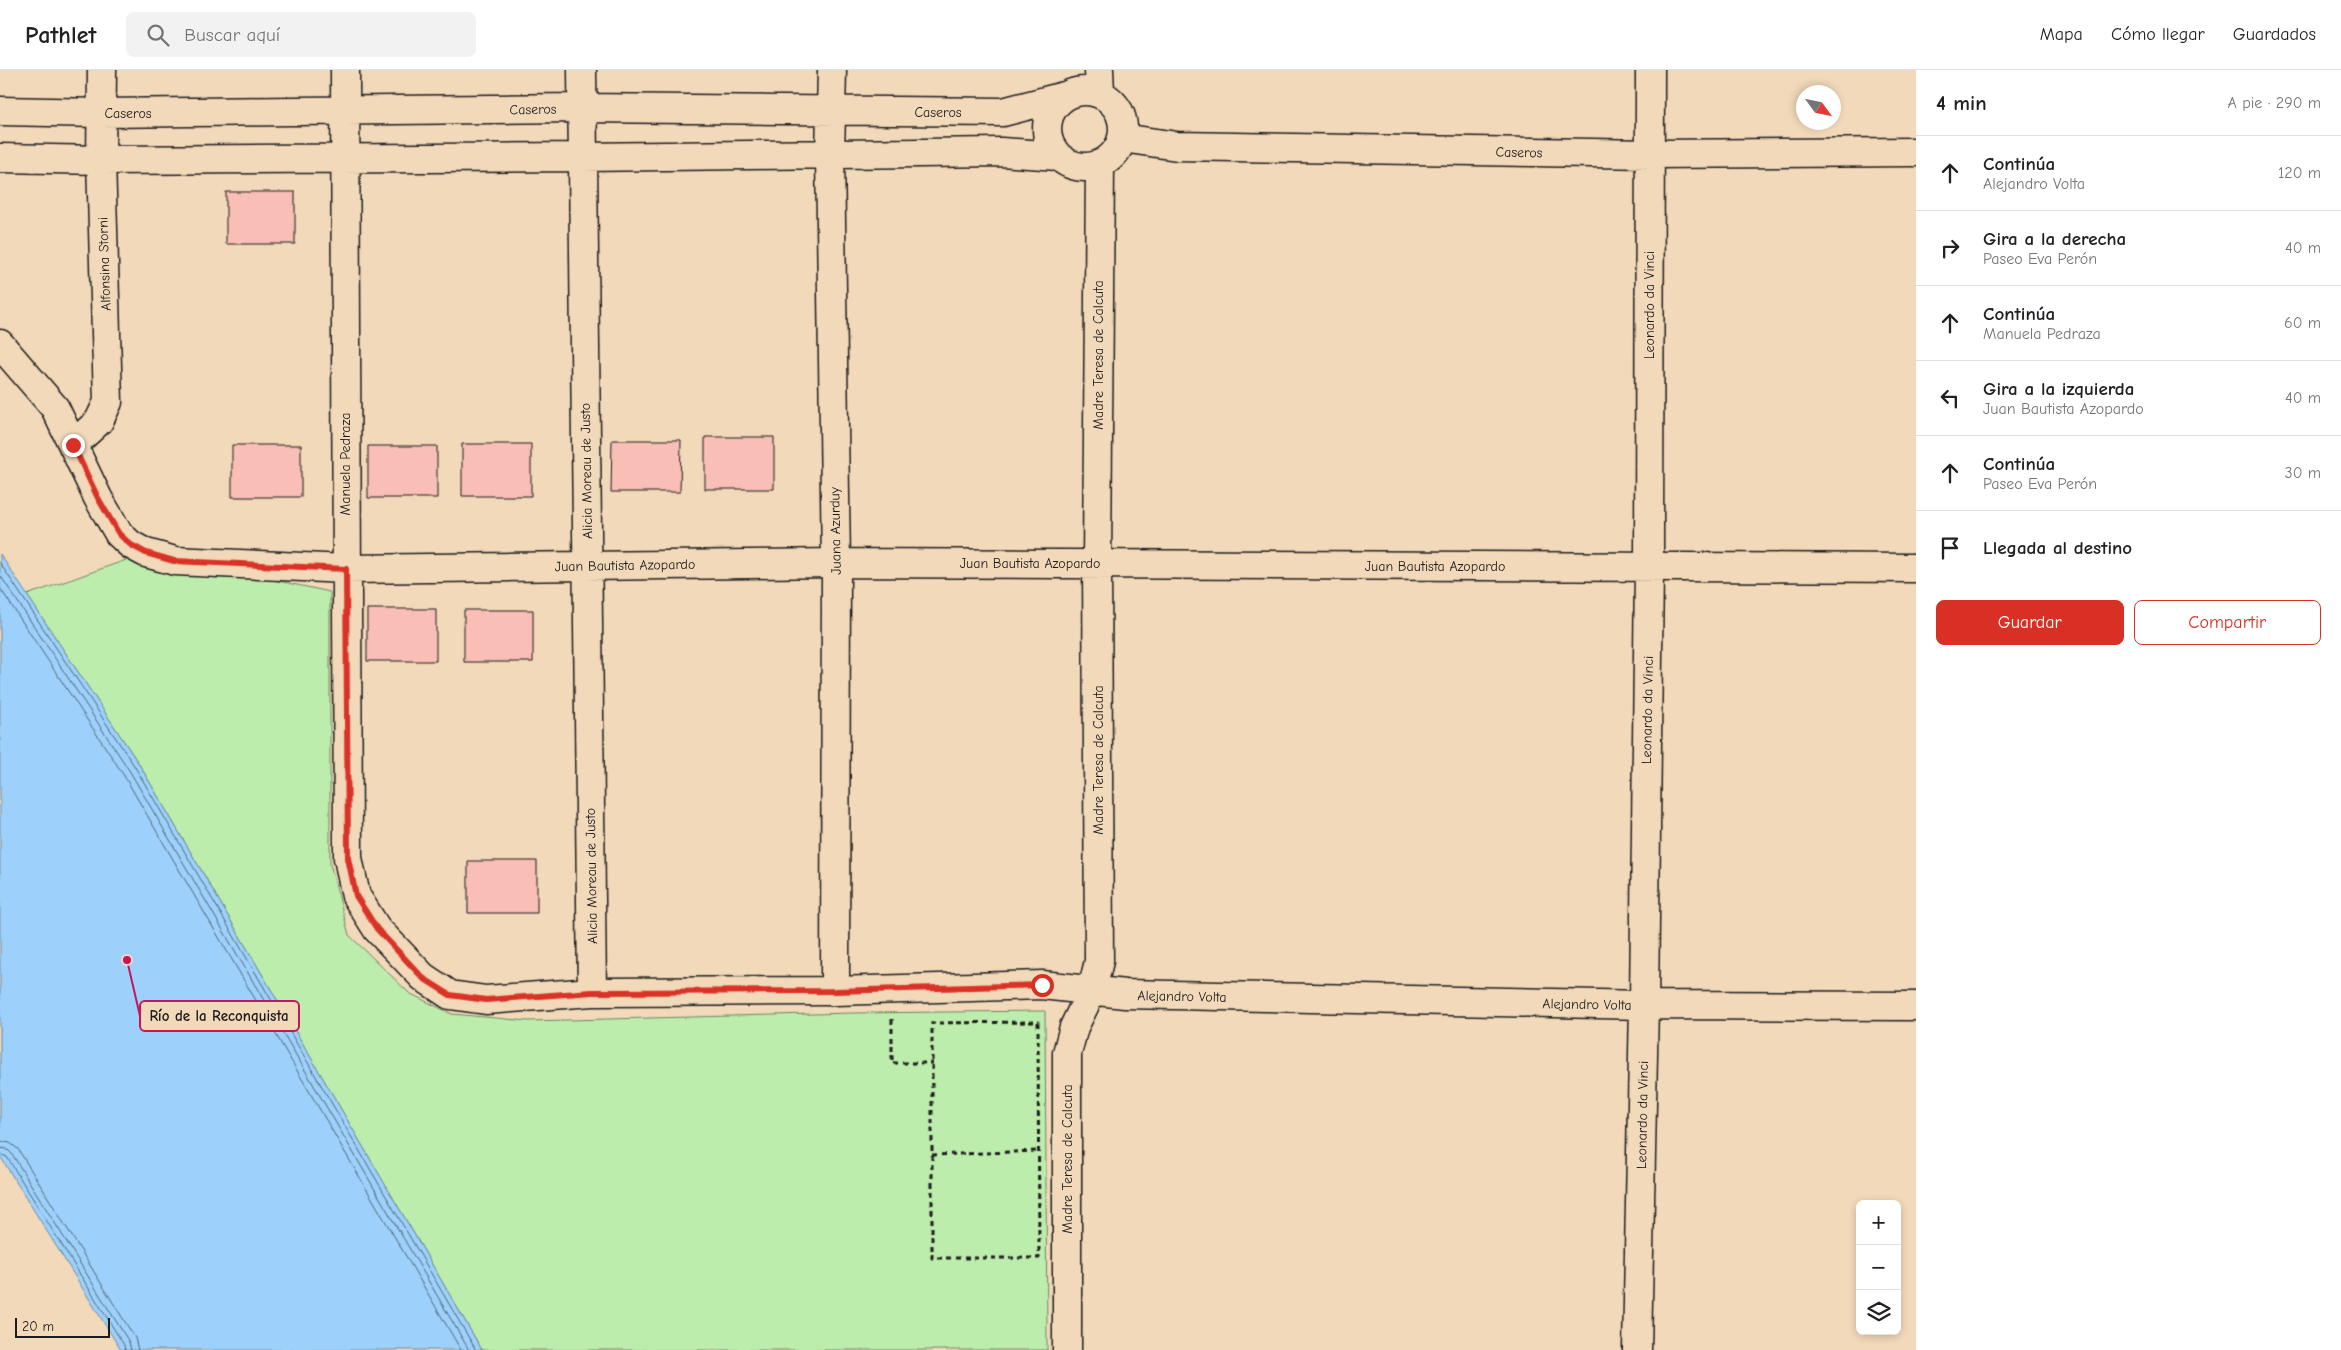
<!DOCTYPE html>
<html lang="es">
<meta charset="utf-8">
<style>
:root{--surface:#fff;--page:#f2f2f2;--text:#202124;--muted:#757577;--line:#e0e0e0;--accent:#d93025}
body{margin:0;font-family:"Comic Neue",sans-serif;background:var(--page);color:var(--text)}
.controls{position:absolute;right:15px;bottom:15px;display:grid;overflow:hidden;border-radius:8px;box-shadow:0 2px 8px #0003}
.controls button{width:45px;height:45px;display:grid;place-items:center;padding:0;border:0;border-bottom:1px solid var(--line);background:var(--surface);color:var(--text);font:25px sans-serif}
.compass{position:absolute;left:1796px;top:15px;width:45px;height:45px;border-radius:50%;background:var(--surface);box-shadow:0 2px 8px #0003;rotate:123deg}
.scale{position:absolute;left:15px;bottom:12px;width:95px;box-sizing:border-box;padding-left:5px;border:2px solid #1c1c1c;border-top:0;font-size:14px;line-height:18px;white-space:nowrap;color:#1c1c1c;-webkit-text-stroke:4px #f2d9ba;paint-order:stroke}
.stop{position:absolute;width:15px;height:15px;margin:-11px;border:4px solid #d93025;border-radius:50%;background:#fff}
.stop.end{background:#d93025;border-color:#fff;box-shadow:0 1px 5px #0008}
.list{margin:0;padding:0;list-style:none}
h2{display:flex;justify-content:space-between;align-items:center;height:65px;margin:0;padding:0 20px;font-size:21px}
h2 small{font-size:16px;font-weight:400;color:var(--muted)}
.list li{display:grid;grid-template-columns:32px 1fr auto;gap:15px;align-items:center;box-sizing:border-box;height:75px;padding:0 20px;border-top:1px solid var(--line)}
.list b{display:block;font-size:19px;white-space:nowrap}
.list p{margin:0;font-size:16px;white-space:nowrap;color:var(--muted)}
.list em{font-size:16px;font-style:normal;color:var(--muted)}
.actions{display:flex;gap:10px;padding:15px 20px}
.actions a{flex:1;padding:11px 0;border:1px solid var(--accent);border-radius:8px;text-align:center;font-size:18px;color:var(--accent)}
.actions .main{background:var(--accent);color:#fff}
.icon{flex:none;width:28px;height:28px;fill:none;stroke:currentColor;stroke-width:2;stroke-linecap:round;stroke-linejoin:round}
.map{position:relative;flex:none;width:1916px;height:1280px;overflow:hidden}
header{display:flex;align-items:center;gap:30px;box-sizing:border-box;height:70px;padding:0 25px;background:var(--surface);border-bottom:1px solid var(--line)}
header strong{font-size:24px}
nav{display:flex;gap:28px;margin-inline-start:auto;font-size:18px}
.search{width:350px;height:45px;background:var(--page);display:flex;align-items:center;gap:12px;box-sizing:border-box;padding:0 18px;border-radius:8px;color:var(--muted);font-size:19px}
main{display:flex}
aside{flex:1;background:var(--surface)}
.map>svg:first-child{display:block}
</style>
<header>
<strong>Pathlet</strong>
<div class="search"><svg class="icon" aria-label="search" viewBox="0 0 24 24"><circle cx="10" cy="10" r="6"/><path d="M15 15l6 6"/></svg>Buscar aquí</div>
<nav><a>Mapa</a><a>Cómo llegar</a><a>Guardados</a></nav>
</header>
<main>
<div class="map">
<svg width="1916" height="1280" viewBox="0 0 1916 1280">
<rect width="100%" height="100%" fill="#f2d9ba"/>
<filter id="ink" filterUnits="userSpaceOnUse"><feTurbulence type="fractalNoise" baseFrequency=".02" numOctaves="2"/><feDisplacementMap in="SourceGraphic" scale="10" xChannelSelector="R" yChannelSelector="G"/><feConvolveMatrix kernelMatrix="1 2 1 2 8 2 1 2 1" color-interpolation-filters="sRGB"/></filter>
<g filter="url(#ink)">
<path fill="#bdedac" stroke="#6c8464" d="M146,483L330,522V794L349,865L409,923L452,944L528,951L854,943L1045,941L1047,1280H482L139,694L27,525Z"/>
<path fill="#9dd1fb" stroke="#6989a2" d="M0,484L139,694L482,1280H121L0,1086Z"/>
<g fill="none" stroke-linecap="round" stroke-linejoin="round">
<path stroke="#506475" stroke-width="1" d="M0,493L135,697L476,1280
M0,505L129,700L469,1280
M0,518L123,704L461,1280
M0,1071L10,1073L18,1079L135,1268L138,1280
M0,1078L7,1079L12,1084L129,1272L131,1280
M0,1084L7,1087L124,1275L125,1280"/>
</g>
<path fill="#f9beb5" stroke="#1c1c1c" d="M226,122H295V174H226Z
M705,367H774V419H705Z
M612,370H681L680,422H611Z
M462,374H531V426H462Z
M232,375H301V427H232Z
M368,376H437V428H368Z
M367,539H436V591H367Z
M464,540H533V592H464Z
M468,791H537V843H468Z"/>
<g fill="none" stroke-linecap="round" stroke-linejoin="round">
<g stroke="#1c1c1c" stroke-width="31">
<path id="street" d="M345,0L348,788L356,826L377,859L423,907L450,925L486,930L592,922L835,921L1042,915L1125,924L1644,935L1916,936
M582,0L592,922
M832,0L830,85L836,493L835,921
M1099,0L1100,23
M1047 59a38 38 0 1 1 76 0a38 38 0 1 1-76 0Z
M0,41L101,43L581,38L1003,42L1064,26
M1122,68L1177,76L1650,84L1916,82
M0,88L101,90L582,87L1001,82L1058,86
M0,274L55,338L98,428L119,464L131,475L146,483L175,491L346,499L836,493L1916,498
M73,375L99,351L108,332L101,90L102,0
M1067,1280V983L1074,957L1092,920L1099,891L1097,493L1100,94
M1637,1280L1644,935L1649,498L1650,0"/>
</g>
<path stroke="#1c1c1c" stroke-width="3" stroke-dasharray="5 4" stroke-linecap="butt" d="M892,949V993H932
M1038,952L1039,1188H932V953Z
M932,1085L1038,1081"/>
<use href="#street" stroke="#f2d9ba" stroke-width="28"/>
</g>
</g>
<g fill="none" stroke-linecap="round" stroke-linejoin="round" filter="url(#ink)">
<path stroke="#d93025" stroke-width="6" d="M73,375L98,428L119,464L131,475L146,483L174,491L346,499L348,788L356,826L377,859L423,908L450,925L486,930L592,922L835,921L1042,915"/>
</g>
<g text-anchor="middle" stroke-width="4" stroke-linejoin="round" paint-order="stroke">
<g font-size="14" fill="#1c1c1c" stroke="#f2d9ba">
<text transform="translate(533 39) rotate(-1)" y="5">Caseros</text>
<text x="938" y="47">Caseros</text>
<text x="128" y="48">Caseros</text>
<text transform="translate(1519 82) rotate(1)" y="5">Caseros</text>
<text transform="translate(104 194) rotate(-92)" y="5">Alfonsina Storni</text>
<text transform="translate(1649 235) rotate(-90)" y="5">Leonardo da Vinci</text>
<text transform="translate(1098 285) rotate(-90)" y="5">Madre Teresa de Calcuta</text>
<text transform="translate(345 394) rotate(-90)" y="5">Manuela Pedraza</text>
<text transform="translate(586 401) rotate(-91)" y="5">Alicia Moreau de Justo</text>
<text transform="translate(835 461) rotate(-91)" y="5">Juana Azurduy</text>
<text x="1030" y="498">Juan Bautista Azopardo</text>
<text transform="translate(625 495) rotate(-1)" y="5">Juan Bautista Azopardo</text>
<text x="1435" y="501">Juan Bautista Azopardo</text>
<text transform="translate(1647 640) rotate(-89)" y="5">Leonardo da Vinci</text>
<text transform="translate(1098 690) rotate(-90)" y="5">Madre Teresa de Calcuta</text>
<text transform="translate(591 806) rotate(-91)" y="5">Alicia Moreau de Justo</text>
<text transform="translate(1182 926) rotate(1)" y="5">Alejandro Volta</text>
<text transform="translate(1587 934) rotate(1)" y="5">Alejandro Volta</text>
<text transform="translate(1642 1045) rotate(-89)" y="5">Leonardo da Vinci</text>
<text transform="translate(1067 1089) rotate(-90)" y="5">Madre Teresa de Calcuta</text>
</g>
</g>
<path fill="none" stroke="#c2185b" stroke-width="2" d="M127 890L140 946"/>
<circle fill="#c2185b" stroke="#f2d9ba" stroke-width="2" cx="127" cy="890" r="5"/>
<rect fill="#f2d9ba" stroke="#c2185b" stroke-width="2" x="140" y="931" width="159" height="30" rx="5"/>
<g font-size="15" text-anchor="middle" font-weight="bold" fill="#1c1c1c">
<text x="219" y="951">Río de la Reconquista</text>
</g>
</svg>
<div class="controls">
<button>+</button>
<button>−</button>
<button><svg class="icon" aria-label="layers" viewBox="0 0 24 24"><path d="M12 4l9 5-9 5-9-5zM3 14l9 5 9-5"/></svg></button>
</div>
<svg class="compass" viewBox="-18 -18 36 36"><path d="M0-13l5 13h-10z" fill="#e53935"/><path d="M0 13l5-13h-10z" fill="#757577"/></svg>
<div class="scale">20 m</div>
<div class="stop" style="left:1042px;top:915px"></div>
<div class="stop end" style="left:73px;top:375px"></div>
</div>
<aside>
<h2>4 min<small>A pie · 290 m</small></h2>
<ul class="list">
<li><svg class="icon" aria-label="ahead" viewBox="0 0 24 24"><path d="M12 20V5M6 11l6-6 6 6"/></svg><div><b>Continúa</b><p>Alejandro Volta</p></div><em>120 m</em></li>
<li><svg class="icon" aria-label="right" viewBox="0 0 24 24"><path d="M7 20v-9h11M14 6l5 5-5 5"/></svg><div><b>Gira a la derecha</b><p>Paseo Eva Perón</p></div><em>40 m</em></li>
<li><svg class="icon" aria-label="ahead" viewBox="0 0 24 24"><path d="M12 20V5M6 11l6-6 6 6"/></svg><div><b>Continúa</b><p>Manuela Pedraza</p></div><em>60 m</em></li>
<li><svg class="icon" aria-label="left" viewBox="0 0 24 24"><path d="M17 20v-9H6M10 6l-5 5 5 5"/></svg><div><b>Gira a la izquierda</b><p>Juan Bautista Azopardo</p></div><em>40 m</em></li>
<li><svg class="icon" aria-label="ahead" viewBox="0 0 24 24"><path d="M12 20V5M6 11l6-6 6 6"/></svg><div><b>Continúa</b><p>Paseo Eva Perón</p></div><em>30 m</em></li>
<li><svg class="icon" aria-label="arrive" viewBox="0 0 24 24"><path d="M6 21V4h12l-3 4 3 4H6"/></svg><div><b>Llegada al destino</b></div></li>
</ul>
<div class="actions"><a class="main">Guardar</a><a>Compartir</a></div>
</aside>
</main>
